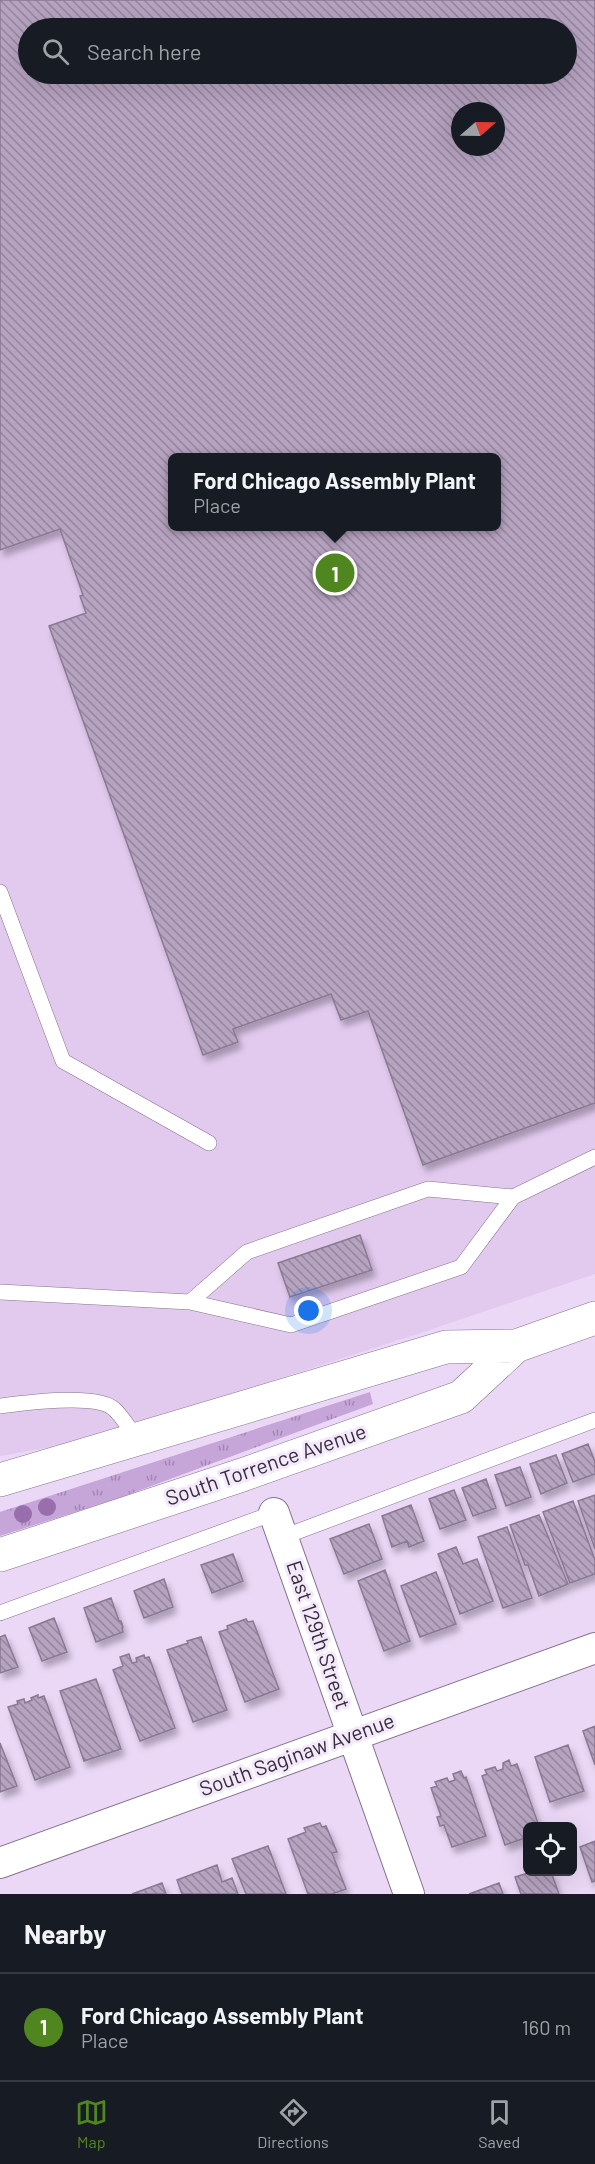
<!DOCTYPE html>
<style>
:root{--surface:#171b24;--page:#242831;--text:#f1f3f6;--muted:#9ea1a6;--line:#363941;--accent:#50861f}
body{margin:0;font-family:Barlow,sans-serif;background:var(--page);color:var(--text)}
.controls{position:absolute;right:18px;bottom:18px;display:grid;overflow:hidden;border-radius:9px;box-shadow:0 6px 24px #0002}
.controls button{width:54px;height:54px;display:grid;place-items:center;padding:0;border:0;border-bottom:2px solid var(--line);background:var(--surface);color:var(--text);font:30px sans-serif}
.compass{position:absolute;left:451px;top:102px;width:54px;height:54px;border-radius:50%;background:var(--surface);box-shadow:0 6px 24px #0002;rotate:70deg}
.you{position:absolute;left:309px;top:1311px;width:21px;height:21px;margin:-15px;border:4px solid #fff;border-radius:50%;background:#1a73e8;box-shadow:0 0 0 9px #1a73e833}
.badge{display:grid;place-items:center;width:39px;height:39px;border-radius:50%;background:var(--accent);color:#fff;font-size:20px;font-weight:700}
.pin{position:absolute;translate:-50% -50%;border:3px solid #fff;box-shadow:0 2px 6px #0006}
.popup{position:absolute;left:168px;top:453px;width:333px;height:78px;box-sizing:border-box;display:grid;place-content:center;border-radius:9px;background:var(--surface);filter:drop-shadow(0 2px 4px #0005);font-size:20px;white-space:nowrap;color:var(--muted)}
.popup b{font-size:22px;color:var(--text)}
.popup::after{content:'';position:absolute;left:50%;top:100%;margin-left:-12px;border:12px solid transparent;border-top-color:var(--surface)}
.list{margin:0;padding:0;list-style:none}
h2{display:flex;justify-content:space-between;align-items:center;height:78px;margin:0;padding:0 24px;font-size:26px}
h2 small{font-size:20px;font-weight:400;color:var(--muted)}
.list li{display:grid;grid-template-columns:39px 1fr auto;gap:18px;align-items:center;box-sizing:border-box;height:108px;padding:0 24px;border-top:2px solid var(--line)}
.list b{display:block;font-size:22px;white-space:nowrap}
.list p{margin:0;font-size:20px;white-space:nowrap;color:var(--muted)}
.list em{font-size:20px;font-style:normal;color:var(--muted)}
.icon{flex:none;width:33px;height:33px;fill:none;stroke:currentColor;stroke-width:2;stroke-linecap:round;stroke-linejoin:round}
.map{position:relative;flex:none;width:595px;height:1894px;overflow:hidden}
.search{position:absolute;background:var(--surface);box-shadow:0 6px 24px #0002;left:18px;right:18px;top:18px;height:66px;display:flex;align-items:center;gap:15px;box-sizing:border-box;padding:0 21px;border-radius:33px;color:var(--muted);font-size:22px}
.sheet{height:186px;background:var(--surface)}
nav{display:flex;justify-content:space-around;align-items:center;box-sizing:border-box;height:84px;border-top:2px solid var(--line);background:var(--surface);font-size:16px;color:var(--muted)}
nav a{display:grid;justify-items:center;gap:3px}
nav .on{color:var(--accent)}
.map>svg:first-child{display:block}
</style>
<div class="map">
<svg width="595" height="1894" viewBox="0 0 595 1894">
<defs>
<pattern id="grass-tufts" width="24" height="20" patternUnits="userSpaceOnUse" patternTransform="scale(1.5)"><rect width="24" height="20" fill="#c6a5d8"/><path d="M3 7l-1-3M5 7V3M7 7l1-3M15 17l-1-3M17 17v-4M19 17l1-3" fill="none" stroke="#a287b0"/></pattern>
<pattern id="building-back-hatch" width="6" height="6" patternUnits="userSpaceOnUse" patternTransform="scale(1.5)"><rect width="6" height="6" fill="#b6a3c0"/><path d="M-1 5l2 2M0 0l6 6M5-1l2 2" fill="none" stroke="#95859d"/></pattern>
<filter id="shadow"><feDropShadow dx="3.5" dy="6" stdDeviation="3" flood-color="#0004"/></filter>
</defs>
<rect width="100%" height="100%" fill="#ebd8f7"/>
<path fill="#e2caef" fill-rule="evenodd" d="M0,0H595V1274L418,1334L81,1442L0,1456ZM28,28H566V74H28ZM460,111H496V147H460ZM173,458H497V526H173Z"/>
<path fill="url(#grass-tufts)" d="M370,1392L373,1404L119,1498L0,1536V1512Z"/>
<path fill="url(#building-back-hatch)" stroke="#8a7894" stroke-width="1.5" fill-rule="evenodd" filter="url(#shadow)" d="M0,0H595V1103L423,1165L368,1011L341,1020L331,994L233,1029L238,1042L203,1055L49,626L86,613L80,596L83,595L60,529L0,550ZM28,28H566V74H28ZM460,111H496V147H460ZM173,458H497V526H173Z
M360,1235L372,1270L290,1297L278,1263Z
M588,1444L595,1462V1474L573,1482L562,1454Z
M556,1455L567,1483L541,1494L530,1464Z
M520,1467L531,1497L506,1506L495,1475Z
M486,1479L496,1508L473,1516L462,1488Z
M454,1490L466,1520L440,1529L429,1499Z
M595,1495V1549L578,1501Z
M573,1501L595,1560V1574L570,1583L543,1512Z
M411,1505L424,1541L409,1547L407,1541L392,1547L382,1516Z
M539,1515L568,1584L539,1596L528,1565H525L510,1525Z
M369,1524L382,1559L344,1574L330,1539Z
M507,1527L532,1598L503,1608L478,1537Z
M456,1547L463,1564L477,1559L493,1601L460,1614L438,1554Z
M233,1554L243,1581L212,1593L201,1565Z
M385,1570L410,1641L384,1651L358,1581Z
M436,1572L456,1624L420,1637L401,1586Z
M164,1579L173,1607L144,1618L134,1591Z
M111,1598L119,1621H121L123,1627L122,1628L123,1632L96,1642L84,1608Z
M54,1618L67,1652L42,1661L29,1628Z
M246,1619L248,1622L253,1621L279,1689L245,1702L219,1632L228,1629L227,1626Z
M5,1635L18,1667L0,1673V1637Z
M201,1637L227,1710L193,1722L167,1650L188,1643L187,1641Z
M129,1654L132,1663L137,1662L136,1658L144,1655L145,1658L149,1657L175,1728L140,1741L113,1670L123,1666L120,1657Z
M96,1679L121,1749L84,1761L60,1691Z
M38,1695V1698L44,1696L70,1767L35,1780L8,1707L18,1704L17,1701L24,1699L25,1703L32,1700L31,1698Z
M595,1726V1765L583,1731Z
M0,1743L17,1786L0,1792Z
M568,1745L584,1791L550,1802L535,1757Z
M509,1760L511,1766L517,1764L539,1826H528V1837L505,1845L482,1776L487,1774L485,1770L495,1767L497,1771L503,1769V1763Z
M461,1771L464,1778L466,1777L486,1836L452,1847L444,1825L440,1826L437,1817L441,1816L431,1788L437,1786L435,1782L447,1778L449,1782L455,1780L453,1774Z
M320,1823L322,1827L326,1826L337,1852L332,1853L346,1889L332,1894H308L288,1839L306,1832L304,1828Z
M595,1841V1881L592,1882L580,1847Z
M268,1846L286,1894H246L232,1859Z
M217,1865L222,1882L232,1878L238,1894H182L177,1880Z
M531,1872H551L559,1894H521L515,1877Z
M162,1883L166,1894H132Z
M499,1883L503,1894H469Z"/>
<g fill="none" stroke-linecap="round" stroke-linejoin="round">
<g stroke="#84728d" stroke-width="16">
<path id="lane" d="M0,892L63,1061L209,1143
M513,1197L428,1189L247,1252L190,1302L291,1325L461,1267L513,1197L595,1157
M0,1292L190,1302
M0,1406C24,1403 97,1393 114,1409C123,1417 130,1430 137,1439
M283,1537L595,1420
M0,1613L274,1513"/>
</g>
<g stroke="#84728d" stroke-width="32">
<path id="street" d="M274,1513L409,1894
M0,1863L595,1648"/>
</g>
<g stroke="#84728d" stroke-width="34">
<path id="secondary" d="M0,1480L446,1347L516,1346L595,1318
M0,1555L242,1475L461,1397L516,1346"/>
</g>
<use href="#lane" stroke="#fff" stroke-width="15"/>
<use href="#street" stroke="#fff" stroke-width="30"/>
<use href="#secondary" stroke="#fff" stroke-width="33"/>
</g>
<g fill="#986eac">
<circle cx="47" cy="1507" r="9"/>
<circle cx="23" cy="1514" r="9"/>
</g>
<g text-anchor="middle" stroke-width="6" stroke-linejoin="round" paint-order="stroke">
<g font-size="21" fill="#352e3a" stroke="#f4e8fb">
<text transform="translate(266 1465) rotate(-19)" y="7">South Torrence Avenue</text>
<text transform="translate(318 1635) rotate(71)" y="7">East 129th Street</text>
<text transform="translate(297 1755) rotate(-20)" y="7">South Saginaw Avenue</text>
</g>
</g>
</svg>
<div class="controls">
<button><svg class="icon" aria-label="locate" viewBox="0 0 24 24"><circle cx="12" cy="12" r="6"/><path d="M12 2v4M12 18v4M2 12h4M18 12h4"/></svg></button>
</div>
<svg class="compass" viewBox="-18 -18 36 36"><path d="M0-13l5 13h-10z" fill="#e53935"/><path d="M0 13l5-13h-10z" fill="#9ea1a6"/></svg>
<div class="you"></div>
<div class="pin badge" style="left:335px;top:573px">1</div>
<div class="popup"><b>Ford Chicago Assembly Plant</b>Place</div>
<div class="search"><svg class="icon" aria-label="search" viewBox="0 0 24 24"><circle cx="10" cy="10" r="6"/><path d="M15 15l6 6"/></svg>Search here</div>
</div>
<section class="sheet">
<h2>Nearby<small></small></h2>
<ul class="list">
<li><span class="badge">1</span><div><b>Ford Chicago Assembly Plant</b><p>Place</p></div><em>160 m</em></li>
</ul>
</section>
<nav>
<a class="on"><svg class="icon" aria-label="map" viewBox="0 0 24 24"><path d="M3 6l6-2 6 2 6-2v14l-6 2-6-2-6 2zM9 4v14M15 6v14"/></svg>Map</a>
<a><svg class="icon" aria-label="directions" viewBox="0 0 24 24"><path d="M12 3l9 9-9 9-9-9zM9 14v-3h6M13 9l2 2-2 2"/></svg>Directions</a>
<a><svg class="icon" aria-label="saved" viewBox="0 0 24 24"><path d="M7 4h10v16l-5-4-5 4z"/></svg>Saved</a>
</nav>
